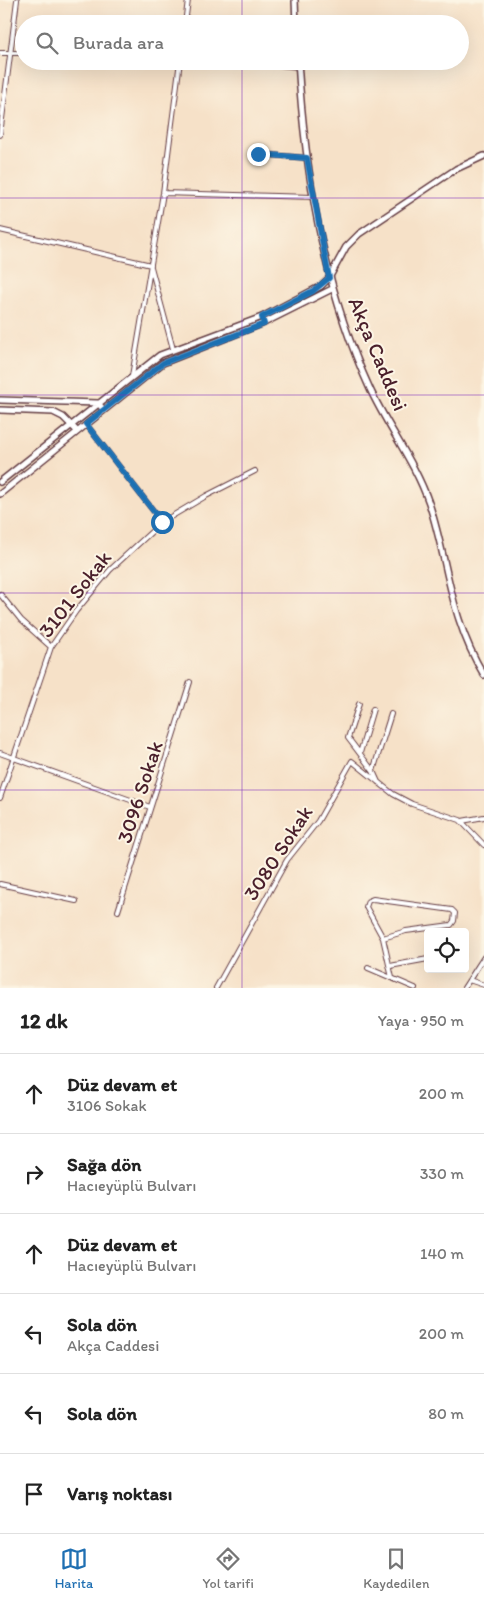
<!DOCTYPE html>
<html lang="tr">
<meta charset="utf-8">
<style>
:root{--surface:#fff;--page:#f6f6f6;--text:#222;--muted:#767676;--line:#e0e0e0;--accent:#1f6fb2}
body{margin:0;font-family:Itim,sans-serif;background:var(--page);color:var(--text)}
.controls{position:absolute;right:15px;bottom:15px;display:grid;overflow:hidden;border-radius:5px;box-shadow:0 5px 20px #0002}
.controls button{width:45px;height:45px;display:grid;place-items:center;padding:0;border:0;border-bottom:1px solid var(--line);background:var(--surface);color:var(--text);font:25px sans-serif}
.stop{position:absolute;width:15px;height:15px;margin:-11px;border:4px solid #1f6fb2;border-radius:50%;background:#fff}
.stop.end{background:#1f6fb2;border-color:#fff;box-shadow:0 1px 5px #0008}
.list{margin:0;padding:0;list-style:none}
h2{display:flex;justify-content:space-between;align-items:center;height:65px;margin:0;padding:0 20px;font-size:21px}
h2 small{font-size:16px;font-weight:400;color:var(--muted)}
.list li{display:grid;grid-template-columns:32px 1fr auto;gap:15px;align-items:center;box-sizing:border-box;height:80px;padding:0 20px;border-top:1px solid var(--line)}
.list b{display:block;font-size:19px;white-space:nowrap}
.list p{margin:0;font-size:16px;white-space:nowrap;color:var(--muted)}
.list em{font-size:16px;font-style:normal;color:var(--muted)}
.icon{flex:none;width:28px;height:28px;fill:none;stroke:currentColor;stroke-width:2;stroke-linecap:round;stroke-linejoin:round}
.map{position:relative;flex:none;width:484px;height:988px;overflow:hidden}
.search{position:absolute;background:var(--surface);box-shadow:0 5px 20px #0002;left:15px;right:15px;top:15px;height:55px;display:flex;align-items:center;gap:12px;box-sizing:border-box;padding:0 18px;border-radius:28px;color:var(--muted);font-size:19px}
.sheet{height:545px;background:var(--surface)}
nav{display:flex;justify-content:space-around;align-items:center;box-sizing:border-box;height:70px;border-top:1px solid var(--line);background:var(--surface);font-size:14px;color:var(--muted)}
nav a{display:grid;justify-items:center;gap:2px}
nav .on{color:var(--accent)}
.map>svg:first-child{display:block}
</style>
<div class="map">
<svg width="484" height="988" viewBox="0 0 484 988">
<rect width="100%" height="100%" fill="#fcf5e5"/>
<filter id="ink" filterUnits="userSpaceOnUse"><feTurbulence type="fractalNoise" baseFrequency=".02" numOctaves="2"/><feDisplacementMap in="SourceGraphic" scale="10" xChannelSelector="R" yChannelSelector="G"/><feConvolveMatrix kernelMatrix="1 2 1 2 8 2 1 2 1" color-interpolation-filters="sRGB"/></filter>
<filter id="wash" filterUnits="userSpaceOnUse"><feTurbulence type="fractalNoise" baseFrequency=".0096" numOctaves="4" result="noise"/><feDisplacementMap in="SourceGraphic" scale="20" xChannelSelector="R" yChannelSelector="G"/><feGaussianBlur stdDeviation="1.12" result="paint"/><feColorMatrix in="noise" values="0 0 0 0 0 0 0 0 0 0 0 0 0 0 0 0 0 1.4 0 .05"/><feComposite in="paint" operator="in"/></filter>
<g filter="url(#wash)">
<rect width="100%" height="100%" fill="#f6e1c8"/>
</g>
<g filter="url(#ink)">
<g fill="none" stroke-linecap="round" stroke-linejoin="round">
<g stroke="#643c43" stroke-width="6">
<path id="minor" d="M185,24L188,0
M0,53H24
M242,61L299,67
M0,135L17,0
M258,154L307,158
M163,193L313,197
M0,230L151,265
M151,267L173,349
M132,376L163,193L180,61
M86,424L162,522
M0,594L21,620L51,647
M359,704L348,738L373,771
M0,753L150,807
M360,753L373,709
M378,782L373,771L391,714
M0,798L51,647L76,611L110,570L162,522L206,496L255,471
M462,821L484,817
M0,884L76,901
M118,911L190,682
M383,938L406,931L451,925L454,921L455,913L452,910L373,899L368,901L366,907L383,938L392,978
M390,966L428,959
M368,968L415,988
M469,980L484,985
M216,988L287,860L318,821L352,761L393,794L412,804L460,820L484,845
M464,988L484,957"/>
</g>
<g stroke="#643c43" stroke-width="8">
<path id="tertiary" d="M295,0L296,24
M298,61C305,173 323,287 370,389C388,428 415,462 429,503C449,564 449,617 484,675
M0,400L98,403L104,410
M0,410L53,412L63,417L77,431
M0,482L160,355L262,317L321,286L329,278L346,247L359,234L456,169L484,156
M0,494L163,363L264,323L332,289"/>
</g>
<use href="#minor" stroke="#fff" stroke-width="4"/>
<use href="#tertiary" stroke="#fff" stroke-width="5"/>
</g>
</g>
<g fill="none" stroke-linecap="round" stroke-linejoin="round" filter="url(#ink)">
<path stroke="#1f6fb2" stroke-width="6" d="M162,522L86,424L163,363L264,324L262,317L313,291L329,278L307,158L258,154"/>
</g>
<path fill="none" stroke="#7b2cbf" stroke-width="1" stroke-opacity="0.55" d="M242,0V24M242,61V988M0,198H484M0,395H484M0,593H484M0,790H484"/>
<g text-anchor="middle" stroke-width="4" stroke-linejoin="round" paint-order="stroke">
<g font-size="21" fill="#4a1f2b" stroke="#fcf5e5">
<text transform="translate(378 354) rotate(67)" y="7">Akça Caddesi</text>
<text transform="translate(75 594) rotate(-52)" y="7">3101 Sokak</text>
<text transform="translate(140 792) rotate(-72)" y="7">3096 Sokak</text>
<text transform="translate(278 853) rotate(-57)" y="7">3080 Sokak</text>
</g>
</g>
</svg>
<div class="controls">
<button><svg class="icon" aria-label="locate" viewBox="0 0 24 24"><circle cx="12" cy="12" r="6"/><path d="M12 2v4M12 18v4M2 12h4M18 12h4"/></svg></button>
</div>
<div class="stop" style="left:162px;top:522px"></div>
<div class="stop end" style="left:258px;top:154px"></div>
<div class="search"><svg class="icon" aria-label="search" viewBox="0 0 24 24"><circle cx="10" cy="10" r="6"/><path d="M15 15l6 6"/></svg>Burada ara</div>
</div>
<section class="sheet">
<h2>12 dk<small>Yaya · 950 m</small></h2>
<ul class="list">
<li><svg class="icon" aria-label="ahead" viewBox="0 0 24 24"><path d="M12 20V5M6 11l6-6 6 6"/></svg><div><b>Düz devam et</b><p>3106 Sokak</p></div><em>200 m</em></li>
<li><svg class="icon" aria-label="right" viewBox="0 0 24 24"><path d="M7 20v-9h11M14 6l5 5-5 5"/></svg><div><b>Sağa dön</b><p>Hacıeyüplü Bulvarı</p></div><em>330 m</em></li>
<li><svg class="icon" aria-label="ahead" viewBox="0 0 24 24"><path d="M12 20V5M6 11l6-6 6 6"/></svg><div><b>Düz devam et</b><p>Hacıeyüplü Bulvarı</p></div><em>140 m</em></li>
<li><svg class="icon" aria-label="left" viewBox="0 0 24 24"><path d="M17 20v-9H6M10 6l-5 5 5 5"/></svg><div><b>Sola dön</b><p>Akça Caddesi</p></div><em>200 m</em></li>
<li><svg class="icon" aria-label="left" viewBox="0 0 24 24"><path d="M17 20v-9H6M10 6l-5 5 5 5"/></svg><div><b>Sola dön</b></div><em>80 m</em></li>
<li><svg class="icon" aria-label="arrive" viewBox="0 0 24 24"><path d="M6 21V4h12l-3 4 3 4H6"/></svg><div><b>Varış noktası</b></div></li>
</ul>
</section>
<nav>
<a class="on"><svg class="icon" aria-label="map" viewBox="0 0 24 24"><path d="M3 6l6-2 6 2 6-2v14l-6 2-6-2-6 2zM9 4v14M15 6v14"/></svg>Harita</a>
<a><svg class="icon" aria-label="directions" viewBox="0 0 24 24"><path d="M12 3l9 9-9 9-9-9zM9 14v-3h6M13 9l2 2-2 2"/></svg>Yol tarifi</a>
<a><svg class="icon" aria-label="saved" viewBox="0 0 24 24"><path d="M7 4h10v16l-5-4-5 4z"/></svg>Kaydedilen</a>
</nav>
